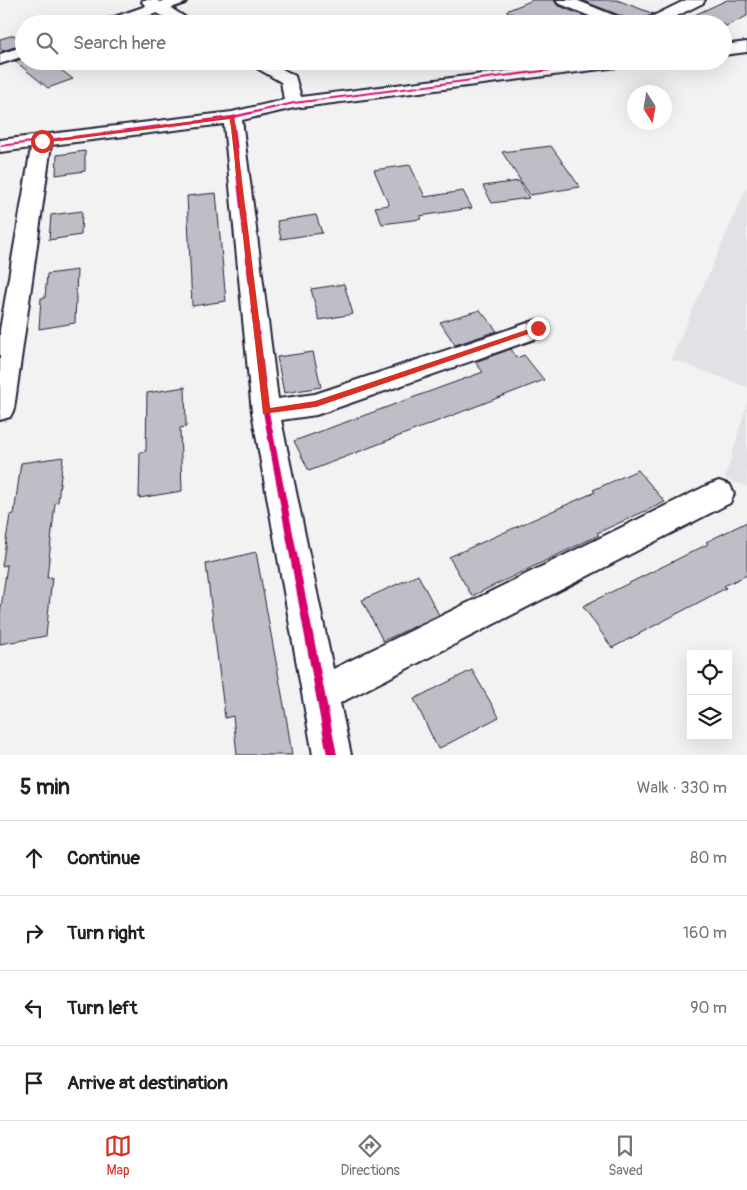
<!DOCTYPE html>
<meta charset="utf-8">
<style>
:root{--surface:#fff;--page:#f6f6f6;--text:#202124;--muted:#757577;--line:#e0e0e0;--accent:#d93025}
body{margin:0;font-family:Pangolin,sans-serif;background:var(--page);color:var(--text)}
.controls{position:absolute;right:15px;bottom:15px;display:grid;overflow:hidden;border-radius:0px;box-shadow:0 5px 20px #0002}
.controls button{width:45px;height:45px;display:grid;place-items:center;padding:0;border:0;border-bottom:1px solid var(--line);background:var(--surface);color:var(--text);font:25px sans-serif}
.compass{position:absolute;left:627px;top:85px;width:45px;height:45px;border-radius:50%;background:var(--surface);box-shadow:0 5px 20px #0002;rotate:169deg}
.stop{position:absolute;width:15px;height:15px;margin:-11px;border:4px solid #d93025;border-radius:50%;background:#fff}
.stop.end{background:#d93025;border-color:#fff;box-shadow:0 1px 5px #0008}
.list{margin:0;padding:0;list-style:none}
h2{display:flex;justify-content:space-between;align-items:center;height:65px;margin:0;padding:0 20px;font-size:21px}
h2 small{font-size:16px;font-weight:400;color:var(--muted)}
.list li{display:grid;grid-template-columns:32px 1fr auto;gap:15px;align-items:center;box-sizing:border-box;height:75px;padding:0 20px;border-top:1px solid var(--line)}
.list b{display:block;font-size:19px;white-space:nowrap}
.list em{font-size:16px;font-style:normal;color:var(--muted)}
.icon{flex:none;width:28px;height:28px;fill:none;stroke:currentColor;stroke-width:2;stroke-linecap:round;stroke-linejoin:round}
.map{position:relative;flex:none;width:747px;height:755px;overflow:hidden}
.search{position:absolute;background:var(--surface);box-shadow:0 5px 20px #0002;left:15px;right:15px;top:15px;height:55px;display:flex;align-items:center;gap:12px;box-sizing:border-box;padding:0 18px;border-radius:28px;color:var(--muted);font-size:19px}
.sheet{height:365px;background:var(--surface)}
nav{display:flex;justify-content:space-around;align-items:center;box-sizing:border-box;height:70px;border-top:1px solid var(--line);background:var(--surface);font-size:14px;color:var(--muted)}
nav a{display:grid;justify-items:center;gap:2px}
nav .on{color:var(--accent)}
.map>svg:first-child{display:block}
</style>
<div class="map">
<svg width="747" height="755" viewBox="0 0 747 755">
<rect width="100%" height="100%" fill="#f2f2f3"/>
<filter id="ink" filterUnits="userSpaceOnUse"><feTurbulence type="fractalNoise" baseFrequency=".02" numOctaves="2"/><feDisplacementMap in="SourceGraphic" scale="10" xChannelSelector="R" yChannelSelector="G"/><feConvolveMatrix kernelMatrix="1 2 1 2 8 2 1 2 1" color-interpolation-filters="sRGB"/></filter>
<g filter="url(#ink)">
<path fill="#e2e2e6" d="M747,187V387L671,359Z
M747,403V486L725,479Z"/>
<path fill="#bebec6" stroke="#22223b" d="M533,0H554L557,5L603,24H536L506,11Z
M581,0H617L654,14L642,19L639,24H632L629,19Z
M727,0H747V16L726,26L723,24H675Z
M14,35L24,44L3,51L0,49V39Z
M24,58V61H49L73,79L48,88L15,61Z
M551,146L580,187L530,195L502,152Z
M85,151V171L56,175L57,155Z
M410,165L425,197L463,191L472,208L420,216L421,219L382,224L375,207L389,205L374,170Z
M519,181L529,198L492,203L483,186Z
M216,193L226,301L192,306L187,196Z
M82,211L81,235L49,240L51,215Z
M316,215L322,233L281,239L277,221Z
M77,270L75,323L39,329L41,298H45L47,274Z
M344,284L353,314L319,320L311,289Z
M480,310L497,331L455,345L440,322Z
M511,349L517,358L524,355L544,380L309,471L294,441L483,372L475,362Z
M313,352L321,387L284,393L277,357Z
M185,387L186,427L180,428L182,491L139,498L140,452L146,451L147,393Z
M63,457L58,502L55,503L47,578L52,577L46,636L0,644V615L7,565L2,566L10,515L14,514L21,463Z
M638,470L665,502L597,533L599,535L472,596L449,557L595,492L593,490Z
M747,522V575L724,586L726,588L612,648L583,606L708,544L706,542Z
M256,552L287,722L292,755H237L233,716L225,718L206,564Z
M418,575L439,615L383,641L362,600Z
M472,670L499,717L438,749L414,699Z"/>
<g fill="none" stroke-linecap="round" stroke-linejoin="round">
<g stroke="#22223b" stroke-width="4">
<path id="street" d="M143,0H156L160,2L165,0H187L185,3L171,8L195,24H176L157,13L124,24H101L103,21L146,6L142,2Z
M556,0H576L628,21L630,24H609L558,3Z
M686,0H705L703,3L661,24H641L643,21Z
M747,42V52L723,55V45Z
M24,46V56L0,64V54Z
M248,61H268L295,76L301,97L584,61H633L631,64L625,66L294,108L242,120L278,399L315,394L537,320L546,323L549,329L546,335L316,415L281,420L333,669L708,485L719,481L730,485L734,494L730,503L340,703L351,755H313L252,412L224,124L51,145L14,409L10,417L0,420V330L31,148L0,152V140L232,112L284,100L281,82L250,64Z"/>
</g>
<use href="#street" fill="#fff" fill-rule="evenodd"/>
<g stroke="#fff" stroke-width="3">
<path id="cycleway" d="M614,61H627L294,104L234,118L269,412L337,755H327L263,412L230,119L0,147V145L232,116L294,102Z"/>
</g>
<use href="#cycleway" fill="#d6006c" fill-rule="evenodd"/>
</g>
</g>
<path fill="#d93025" d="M234,116L270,408L315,401L535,327H540V330L316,407L263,414L230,119L42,143L39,141Z"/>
</svg>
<div class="controls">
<button><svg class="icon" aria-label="locate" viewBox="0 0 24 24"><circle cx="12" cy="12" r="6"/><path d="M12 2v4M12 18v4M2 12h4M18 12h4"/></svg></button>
<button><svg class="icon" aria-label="layers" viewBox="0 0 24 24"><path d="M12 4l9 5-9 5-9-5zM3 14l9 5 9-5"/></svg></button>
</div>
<svg class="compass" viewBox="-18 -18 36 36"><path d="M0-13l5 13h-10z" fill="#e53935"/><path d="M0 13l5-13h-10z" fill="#757577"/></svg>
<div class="stop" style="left:42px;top:141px"></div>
<div class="stop end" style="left:538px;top:328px"></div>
<div class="search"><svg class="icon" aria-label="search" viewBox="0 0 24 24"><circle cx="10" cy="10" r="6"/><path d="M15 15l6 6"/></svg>Search here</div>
</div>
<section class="sheet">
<h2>5 min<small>Walk · 330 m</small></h2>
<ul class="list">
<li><svg class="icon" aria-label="ahead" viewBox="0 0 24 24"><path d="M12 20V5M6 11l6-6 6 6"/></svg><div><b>Continue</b></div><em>80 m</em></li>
<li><svg class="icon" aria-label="right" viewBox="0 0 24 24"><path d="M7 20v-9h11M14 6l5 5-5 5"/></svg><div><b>Turn right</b></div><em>160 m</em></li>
<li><svg class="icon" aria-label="left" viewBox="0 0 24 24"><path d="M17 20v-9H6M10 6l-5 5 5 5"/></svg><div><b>Turn left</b></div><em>90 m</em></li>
<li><svg class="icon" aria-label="arrive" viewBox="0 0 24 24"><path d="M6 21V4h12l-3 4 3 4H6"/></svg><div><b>Arrive at destination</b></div></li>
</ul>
</section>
<nav>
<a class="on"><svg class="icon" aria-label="map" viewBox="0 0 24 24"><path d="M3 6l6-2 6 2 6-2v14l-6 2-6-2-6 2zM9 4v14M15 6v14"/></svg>Map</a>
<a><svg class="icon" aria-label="directions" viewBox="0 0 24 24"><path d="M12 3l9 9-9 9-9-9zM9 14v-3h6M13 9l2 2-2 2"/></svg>Directions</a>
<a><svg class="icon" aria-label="saved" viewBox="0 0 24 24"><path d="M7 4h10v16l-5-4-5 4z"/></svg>Saved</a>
</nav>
